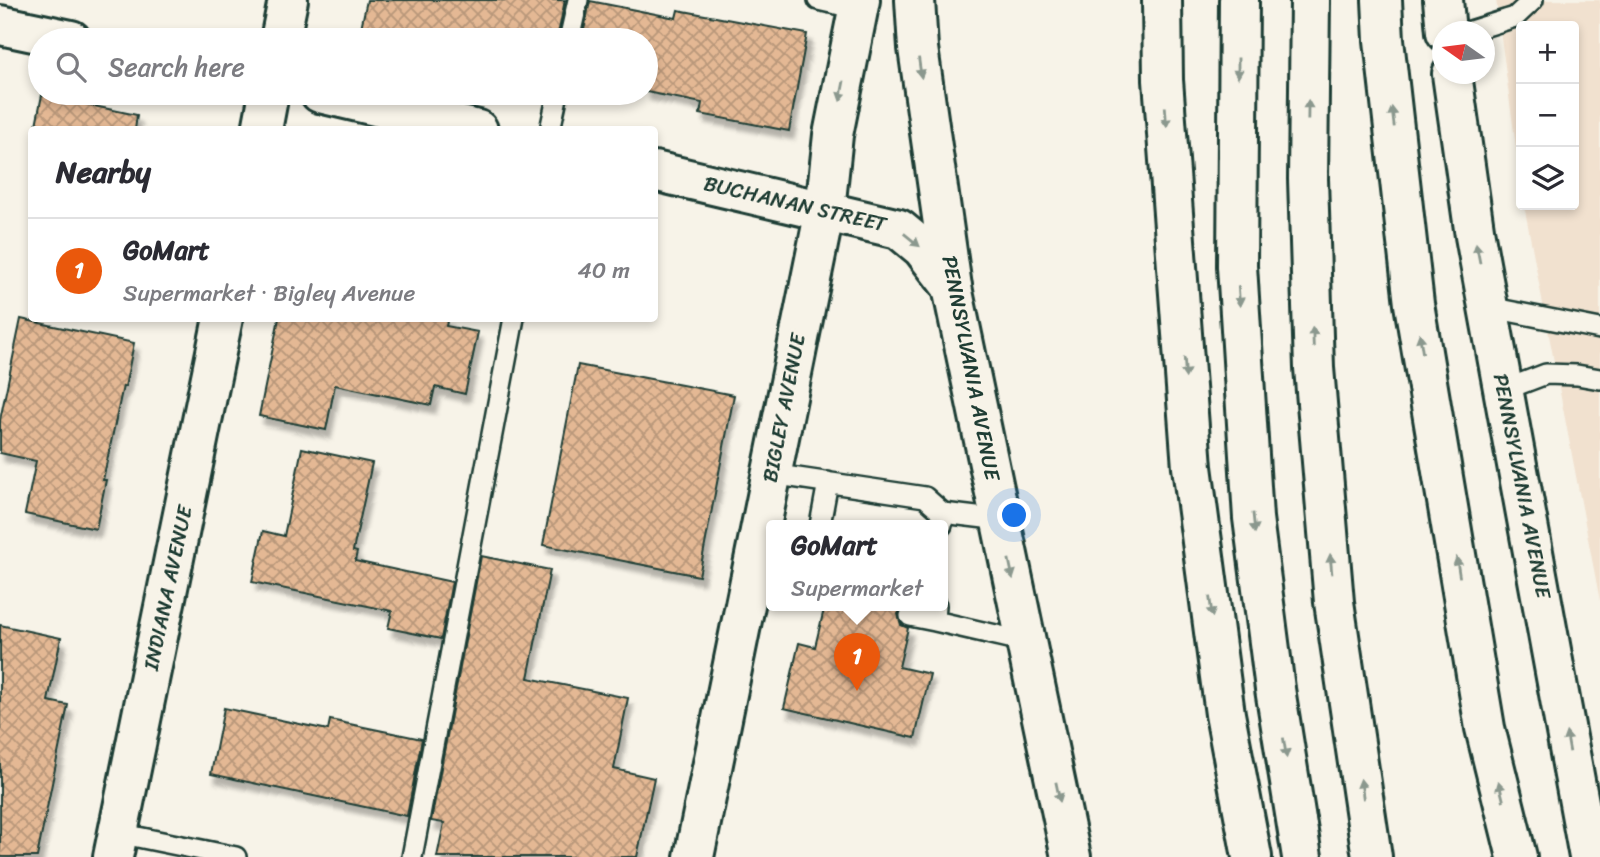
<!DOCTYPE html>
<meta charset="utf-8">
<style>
:root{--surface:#fff;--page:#f7f7f7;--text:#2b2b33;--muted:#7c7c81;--line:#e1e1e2;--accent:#ea580c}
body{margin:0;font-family:Sriracha,sans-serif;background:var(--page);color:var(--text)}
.controls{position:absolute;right:21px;top:21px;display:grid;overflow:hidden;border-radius:7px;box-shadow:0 4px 10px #0003}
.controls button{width:63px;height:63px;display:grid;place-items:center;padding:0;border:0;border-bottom:2px solid var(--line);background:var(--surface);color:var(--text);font:35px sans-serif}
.compass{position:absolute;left:1432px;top:21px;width:63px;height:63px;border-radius:50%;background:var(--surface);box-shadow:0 4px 10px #0003;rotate:284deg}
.you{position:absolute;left:1015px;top:516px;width:24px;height:24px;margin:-18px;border:5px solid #fff;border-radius:50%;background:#1a73e8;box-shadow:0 0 0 10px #1a73e833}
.badge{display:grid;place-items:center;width:46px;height:46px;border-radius:50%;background:var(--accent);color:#fff;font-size:23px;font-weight:700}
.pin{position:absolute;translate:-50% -58px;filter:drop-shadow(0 2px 4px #0008)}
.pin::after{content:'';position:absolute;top:37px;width:24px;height:21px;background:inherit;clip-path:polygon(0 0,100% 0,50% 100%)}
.popup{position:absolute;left:766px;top:520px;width:182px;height:91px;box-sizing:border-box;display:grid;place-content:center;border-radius:7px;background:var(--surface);filter:drop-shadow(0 2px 5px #0005);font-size:23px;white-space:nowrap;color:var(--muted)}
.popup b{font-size:26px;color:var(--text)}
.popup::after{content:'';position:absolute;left:50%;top:100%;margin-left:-14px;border:14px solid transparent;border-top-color:var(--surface)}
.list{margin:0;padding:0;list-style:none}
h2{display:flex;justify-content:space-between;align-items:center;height:91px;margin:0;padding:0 28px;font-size:30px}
h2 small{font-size:23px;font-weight:400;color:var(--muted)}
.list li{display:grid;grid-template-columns:46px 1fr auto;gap:21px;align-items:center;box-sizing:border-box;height:105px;padding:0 28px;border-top:2px solid var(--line)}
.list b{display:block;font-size:26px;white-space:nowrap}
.list p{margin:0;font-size:23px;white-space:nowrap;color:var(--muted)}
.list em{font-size:23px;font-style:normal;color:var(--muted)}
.icon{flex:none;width:38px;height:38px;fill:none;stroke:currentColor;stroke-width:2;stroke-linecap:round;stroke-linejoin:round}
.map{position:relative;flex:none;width:1600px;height:857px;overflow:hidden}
.search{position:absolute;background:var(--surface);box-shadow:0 4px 10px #0003;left:28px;top:28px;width:630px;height:77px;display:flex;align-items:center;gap:18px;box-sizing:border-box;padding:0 24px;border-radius:38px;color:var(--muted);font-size:26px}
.panel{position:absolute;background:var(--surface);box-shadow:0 4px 10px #0003;left:28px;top:126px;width:630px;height:196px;border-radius:7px}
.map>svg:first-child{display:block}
</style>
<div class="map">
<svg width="1600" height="857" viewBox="0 0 1600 857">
<defs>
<pattern id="building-cross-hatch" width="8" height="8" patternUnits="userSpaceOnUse" patternTransform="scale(1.75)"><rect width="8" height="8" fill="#e4b894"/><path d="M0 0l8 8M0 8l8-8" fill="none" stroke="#b8977a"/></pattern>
<filter id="shadow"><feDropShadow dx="4.5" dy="8" stdDeviation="2" flood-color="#0004"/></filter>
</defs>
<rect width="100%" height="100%" fill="#f7f3e8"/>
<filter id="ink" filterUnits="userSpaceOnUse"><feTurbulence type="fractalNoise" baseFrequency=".0143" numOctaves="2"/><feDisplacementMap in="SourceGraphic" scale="14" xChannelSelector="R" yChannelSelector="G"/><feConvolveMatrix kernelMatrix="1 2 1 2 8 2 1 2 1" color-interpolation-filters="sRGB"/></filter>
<g filter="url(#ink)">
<path fill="#f1e1cf" d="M1496,0H1600V601L1524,205H1574V26H1521V184Z"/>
<path fill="url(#building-cross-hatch)" stroke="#1f3d34" stroke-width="2" filter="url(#shadow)" d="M367,0H565L557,40H419L361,28Z
M590,1L676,18L678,10L807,34L789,131L700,114L702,103L646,92V40H582Z
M42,95L137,115L135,130H35Z
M279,318H448L446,326L478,332L465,394L435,387L431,405L335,385L326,430L259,416Z
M21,319L134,343L125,387L123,386L103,480H106L96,529L25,514L36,461L0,453V420Z
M578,365L734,395L699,576L543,545Z
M302,448L372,463L353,551L357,552L355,561L452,582L441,639L388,628L392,611L252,582L263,531L284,536Z
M481,556L550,570L528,678L628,698L614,769L654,778L637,857H437L444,823L431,821Z
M825,605H905L898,614L901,625L908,628L899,667L930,674L915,738L784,708L799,643L815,647Z
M0,625L61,638L48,701L68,705L37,857H0Z
M224,708L328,730L330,720L422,739L407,816L211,774Z"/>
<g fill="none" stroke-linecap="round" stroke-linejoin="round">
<g stroke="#1f3d34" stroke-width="24">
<path id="service" d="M818,0L858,9
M1467,32L1515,17L1533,0
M569,40L578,0
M550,130L558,93
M1488,307L1600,329
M1504,390L1546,374L1577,375L1600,379
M771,474L925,497L943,513L942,525
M943,513L1001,520
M820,525L828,482
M936,605L935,621L1026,642
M910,616L935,621
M118,833L236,857
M412,857L514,318"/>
</g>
<g stroke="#1f3d34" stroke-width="44">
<path id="minor" d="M0,25L71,40
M280,40L288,0
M320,93L478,130
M262,130L269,93
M654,171L899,229L922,248L952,287
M113,857L223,318
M694,857L825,210L833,135L860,0"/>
</g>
<g stroke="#1f3d34" stroke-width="44">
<path id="primary" d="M915,0L918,48L952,287L1071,857
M1443,0L1446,32
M1452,74L1475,236L1589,857"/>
</g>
<g stroke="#1f3d34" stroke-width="44">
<path id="motorway" d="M1162,0L1163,80L1192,467L1225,714L1252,857
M1239,0L1237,266L1253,518L1275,689L1302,857
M1310,0L1308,179L1314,368L1334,602L1372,857
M1382,0L1384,40L1414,304L1485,728L1517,857"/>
</g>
<use href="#service" stroke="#f7f3e8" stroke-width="19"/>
<use href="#minor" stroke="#f7f3e8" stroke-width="38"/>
<use href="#primary" stroke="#f7f3e8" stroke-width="38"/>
<use href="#motorway" stroke="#f7f3e8" stroke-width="38"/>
</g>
<defs><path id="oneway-solid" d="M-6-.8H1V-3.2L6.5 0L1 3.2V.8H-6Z" transform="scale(1.75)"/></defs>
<g fill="#8b988e">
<use href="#oneway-solid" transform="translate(920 68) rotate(82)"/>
<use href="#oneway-solid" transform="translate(1238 68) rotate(90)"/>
<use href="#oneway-solid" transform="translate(842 91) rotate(101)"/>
<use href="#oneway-solid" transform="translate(1308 110) rotate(-89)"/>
<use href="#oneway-solid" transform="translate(1166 117) rotate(86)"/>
<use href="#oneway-solid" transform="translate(1393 117) rotate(-97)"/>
<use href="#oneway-solid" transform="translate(912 240) rotate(39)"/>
<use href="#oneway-solid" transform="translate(1478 253) rotate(-101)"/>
<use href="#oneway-solid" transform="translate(1239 296) rotate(86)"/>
<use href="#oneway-solid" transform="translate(1313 337) rotate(-92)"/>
<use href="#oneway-solid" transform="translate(1421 343) rotate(-99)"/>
<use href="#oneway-solid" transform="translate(1185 368) rotate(86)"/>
<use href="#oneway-solid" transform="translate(1254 523) rotate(84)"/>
<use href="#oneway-solid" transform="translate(1331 564) rotate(-95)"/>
<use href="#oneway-solid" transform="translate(1458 567) rotate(-99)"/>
<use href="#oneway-solid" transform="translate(1011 569) rotate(78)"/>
<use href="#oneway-solid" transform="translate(1211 607) rotate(82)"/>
<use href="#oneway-solid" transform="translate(1568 742) rotate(-100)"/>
<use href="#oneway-solid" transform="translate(1285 748) rotate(81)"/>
<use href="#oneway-solid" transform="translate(1362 789) rotate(-98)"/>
<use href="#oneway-solid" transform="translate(1501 791) rotate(-104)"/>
<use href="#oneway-solid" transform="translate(1058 792) rotate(78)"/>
</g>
</g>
<g text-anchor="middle" stroke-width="6" stroke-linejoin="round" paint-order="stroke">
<g font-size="21" fill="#1f3d34" stroke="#f7f3e8">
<text transform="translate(795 204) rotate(13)" y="7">BUCHANAN STREET</text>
<text transform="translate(971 368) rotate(79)" y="7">PENNSYLVANIA AVENUE</text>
<text transform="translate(784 408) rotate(-79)" y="7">BIGLEY AVENUE</text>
<text transform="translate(1522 486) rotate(79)" y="7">PENNSYLVANIA AVENUE</text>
<text transform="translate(168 588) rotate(-78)" y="7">INDIANA AVENUE</text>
</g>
</g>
</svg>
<div class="controls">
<button>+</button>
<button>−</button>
<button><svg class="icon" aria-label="layers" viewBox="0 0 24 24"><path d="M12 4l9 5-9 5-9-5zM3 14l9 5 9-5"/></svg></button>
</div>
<svg class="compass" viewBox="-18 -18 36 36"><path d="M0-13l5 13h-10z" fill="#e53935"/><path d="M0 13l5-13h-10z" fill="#7c7c81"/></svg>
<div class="you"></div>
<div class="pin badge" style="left:857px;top:691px">1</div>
<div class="popup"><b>GoMart</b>Supermarket</div>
<div class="search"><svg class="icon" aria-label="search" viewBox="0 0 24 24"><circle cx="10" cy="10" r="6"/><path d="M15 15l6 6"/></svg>Search here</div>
<section class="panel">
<h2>Nearby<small></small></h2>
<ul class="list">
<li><span class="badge">1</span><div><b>GoMart</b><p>Supermarket · Bigley Avenue</p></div><em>40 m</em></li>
</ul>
</section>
</div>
